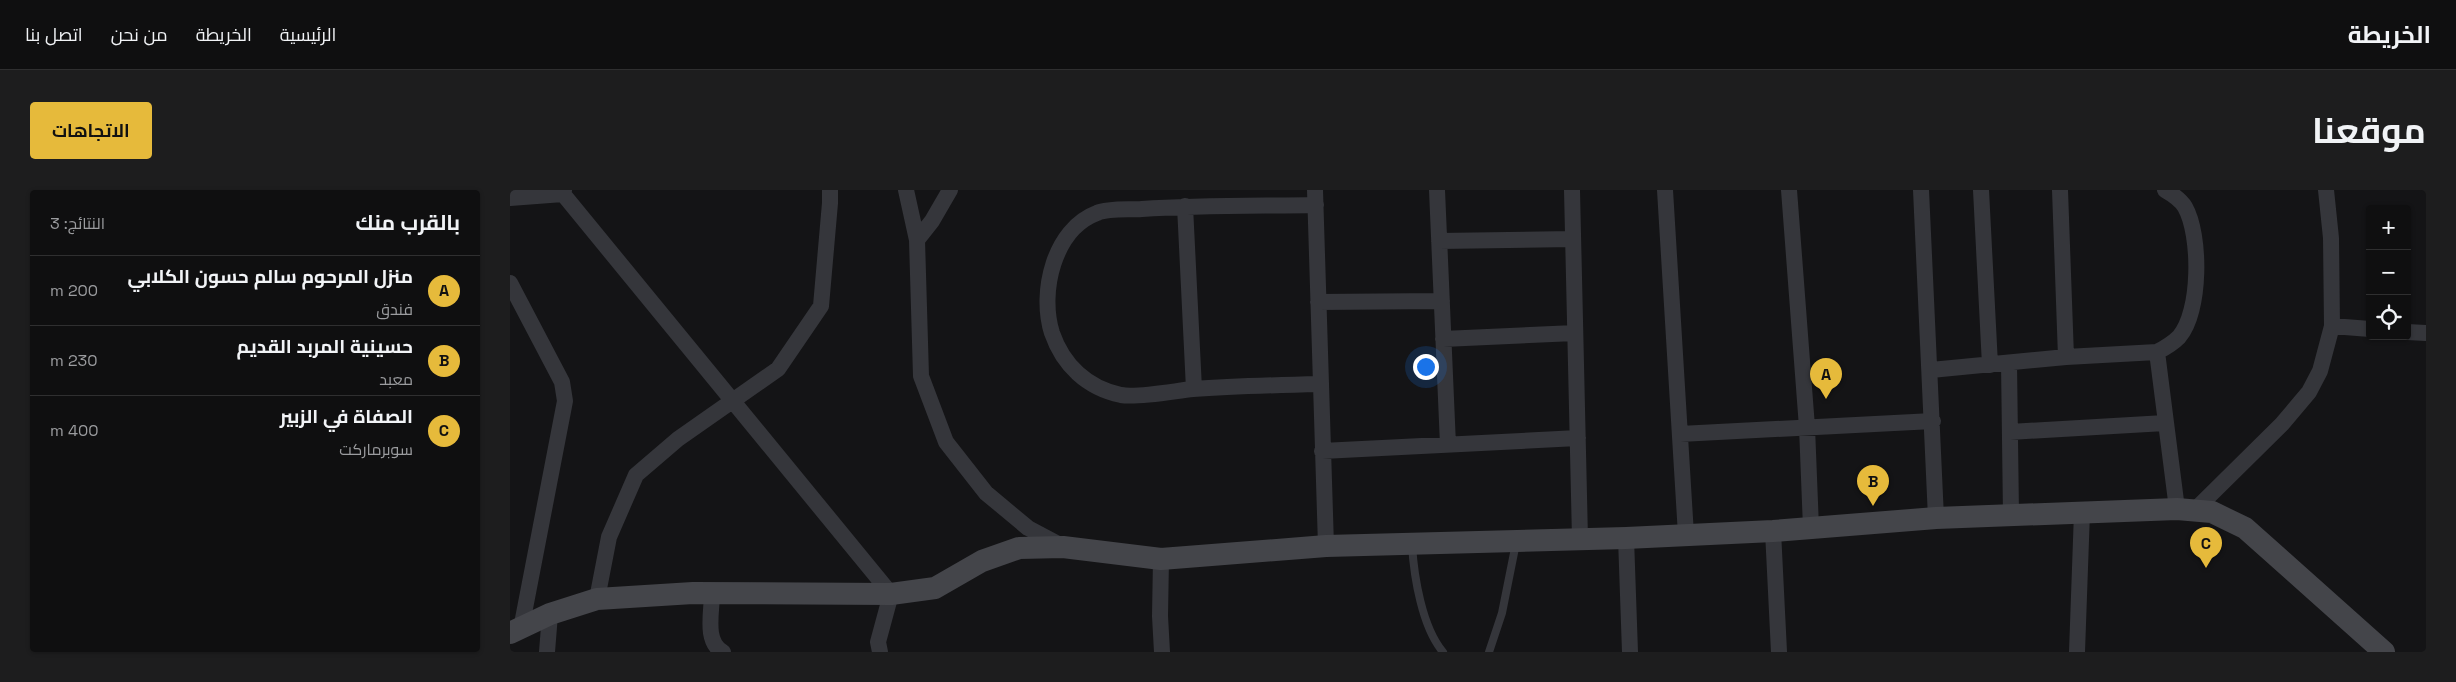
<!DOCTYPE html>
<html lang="ar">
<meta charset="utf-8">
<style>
:root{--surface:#0f0f10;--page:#1d1d1e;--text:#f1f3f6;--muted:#9b9c9f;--line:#2f2f30;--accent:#e6ba3b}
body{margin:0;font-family:"Space Grotesk",Cairo,sans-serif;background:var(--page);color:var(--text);direction:rtl}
.controls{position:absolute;right:15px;top:15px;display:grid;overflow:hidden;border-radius:5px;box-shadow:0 1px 4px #0004}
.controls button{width:45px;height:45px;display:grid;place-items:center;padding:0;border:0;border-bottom:1px solid var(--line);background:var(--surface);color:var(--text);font:25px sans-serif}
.you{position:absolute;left:915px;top:176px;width:18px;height:18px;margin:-12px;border:4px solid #fff;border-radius:50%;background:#1a73e8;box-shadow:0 0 0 8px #1a73e833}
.badge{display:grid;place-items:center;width:32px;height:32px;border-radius:50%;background:var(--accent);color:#111;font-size:16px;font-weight:700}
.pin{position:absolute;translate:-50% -41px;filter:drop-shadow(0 1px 2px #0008)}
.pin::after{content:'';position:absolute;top:26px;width:18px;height:15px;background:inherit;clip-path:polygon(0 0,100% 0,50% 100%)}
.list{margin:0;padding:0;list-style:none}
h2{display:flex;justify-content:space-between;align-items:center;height:65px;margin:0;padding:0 20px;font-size:21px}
h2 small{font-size:16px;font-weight:400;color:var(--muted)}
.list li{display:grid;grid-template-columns:32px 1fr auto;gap:15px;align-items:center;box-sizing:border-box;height:70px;padding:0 20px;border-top:1px solid var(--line)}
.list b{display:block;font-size:19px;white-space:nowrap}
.list p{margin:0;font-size:16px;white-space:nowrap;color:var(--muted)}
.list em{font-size:16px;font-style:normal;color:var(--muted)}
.icon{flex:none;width:28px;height:28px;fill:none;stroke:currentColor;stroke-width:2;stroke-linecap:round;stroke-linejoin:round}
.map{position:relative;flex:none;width:1916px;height:462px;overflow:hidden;direction:ltr;border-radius:5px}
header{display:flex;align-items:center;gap:30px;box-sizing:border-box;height:70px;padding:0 25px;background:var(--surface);border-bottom:1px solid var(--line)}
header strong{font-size:24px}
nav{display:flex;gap:28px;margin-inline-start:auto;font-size:18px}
.intro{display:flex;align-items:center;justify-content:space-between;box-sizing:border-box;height:120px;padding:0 30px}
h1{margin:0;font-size:35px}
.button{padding:12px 22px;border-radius:5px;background:var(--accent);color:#111;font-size:18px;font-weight:700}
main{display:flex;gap:30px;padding:0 30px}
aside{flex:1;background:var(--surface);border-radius:5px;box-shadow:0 1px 4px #0004}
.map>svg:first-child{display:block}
</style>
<header>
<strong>الخريطة</strong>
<nav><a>الرئيسية</a><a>الخريطة</a><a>من نحن</a><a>اتصل بنا</a></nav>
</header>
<div class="intro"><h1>موقعنا</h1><a class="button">الاتجاهات</a></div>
<main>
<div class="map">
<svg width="1916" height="462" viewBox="0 0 1916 462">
<rect width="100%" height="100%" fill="#141416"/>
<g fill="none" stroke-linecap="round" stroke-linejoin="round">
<path stroke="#35363b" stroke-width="8" d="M902,355C904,387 912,437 933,462
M979,462L992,423L1006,353"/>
<path stroke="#35363b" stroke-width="16" d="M54,0L53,4L381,404L368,452L370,462
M396,0L407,50L411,186L436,252L476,303L518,338L552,356
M805,0L816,356
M927,0L938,255
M1062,0L1070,349
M1155,0L1176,345
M1279,0L1297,237L1301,338
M1411,0L1426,328
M1471,0L1480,175
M1550,0L1556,167
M0,8L53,4
M806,15C748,16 690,15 632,19C618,20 599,18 587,23C544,39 529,102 542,143C553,175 577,198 611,205C628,208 664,201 683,199C725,196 768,195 811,194
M675,16L684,199
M407,50L422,31L440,0
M929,51L1063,49
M0,93L52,192L55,211L11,439
M808,112L932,111
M1822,136L1860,139
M1897,142L1916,143
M933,149L1065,143
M1647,162L1667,319
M1499,173L1501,325
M1421,180L1556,167L1647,162C1655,158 1663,153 1669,147C1691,122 1691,45 1675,17C1671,10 1662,4 1655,0
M1500,242L1655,233
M1170,244L1423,231
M812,261L1068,248
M1685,320L1772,234L1799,202L1810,181L1822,136L1821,48L1816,0
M1263,341L1269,462
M1116,348L1120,462
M651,369L650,426L652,462
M202,403C202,422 194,452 213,462
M87,409L99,347L126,285L168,249L268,179L311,116L320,13V0
M37,462L40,424
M1567,462L1572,322"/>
<path stroke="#44454a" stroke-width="22" d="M0,443L40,424L87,409L183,403L381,404L425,398L472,371L509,358L553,357L651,369L816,356L1116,348L1263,341L1426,328L1667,319L1702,322L1735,338L1874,462"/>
</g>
</svg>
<div class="controls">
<button>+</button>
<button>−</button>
<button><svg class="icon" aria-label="locate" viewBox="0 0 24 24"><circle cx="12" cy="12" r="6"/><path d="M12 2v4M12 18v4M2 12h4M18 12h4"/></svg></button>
</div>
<div class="you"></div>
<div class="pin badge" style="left:1316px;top:209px">A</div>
<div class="pin badge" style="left:1363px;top:316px">B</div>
<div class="pin badge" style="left:1696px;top:378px">C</div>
</div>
<aside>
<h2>بالقرب منك<small>النتائج: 3</small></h2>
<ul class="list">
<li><span class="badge">A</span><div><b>منزل المرحوم سالم حسون الكلابي</b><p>فندق</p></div><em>200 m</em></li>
<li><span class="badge">B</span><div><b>حسينية المربد القديم</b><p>معبد</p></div><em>230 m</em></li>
<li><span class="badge">C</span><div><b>الصفاة في الزبير</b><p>سوبرماركت</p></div><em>400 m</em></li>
</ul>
</aside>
</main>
